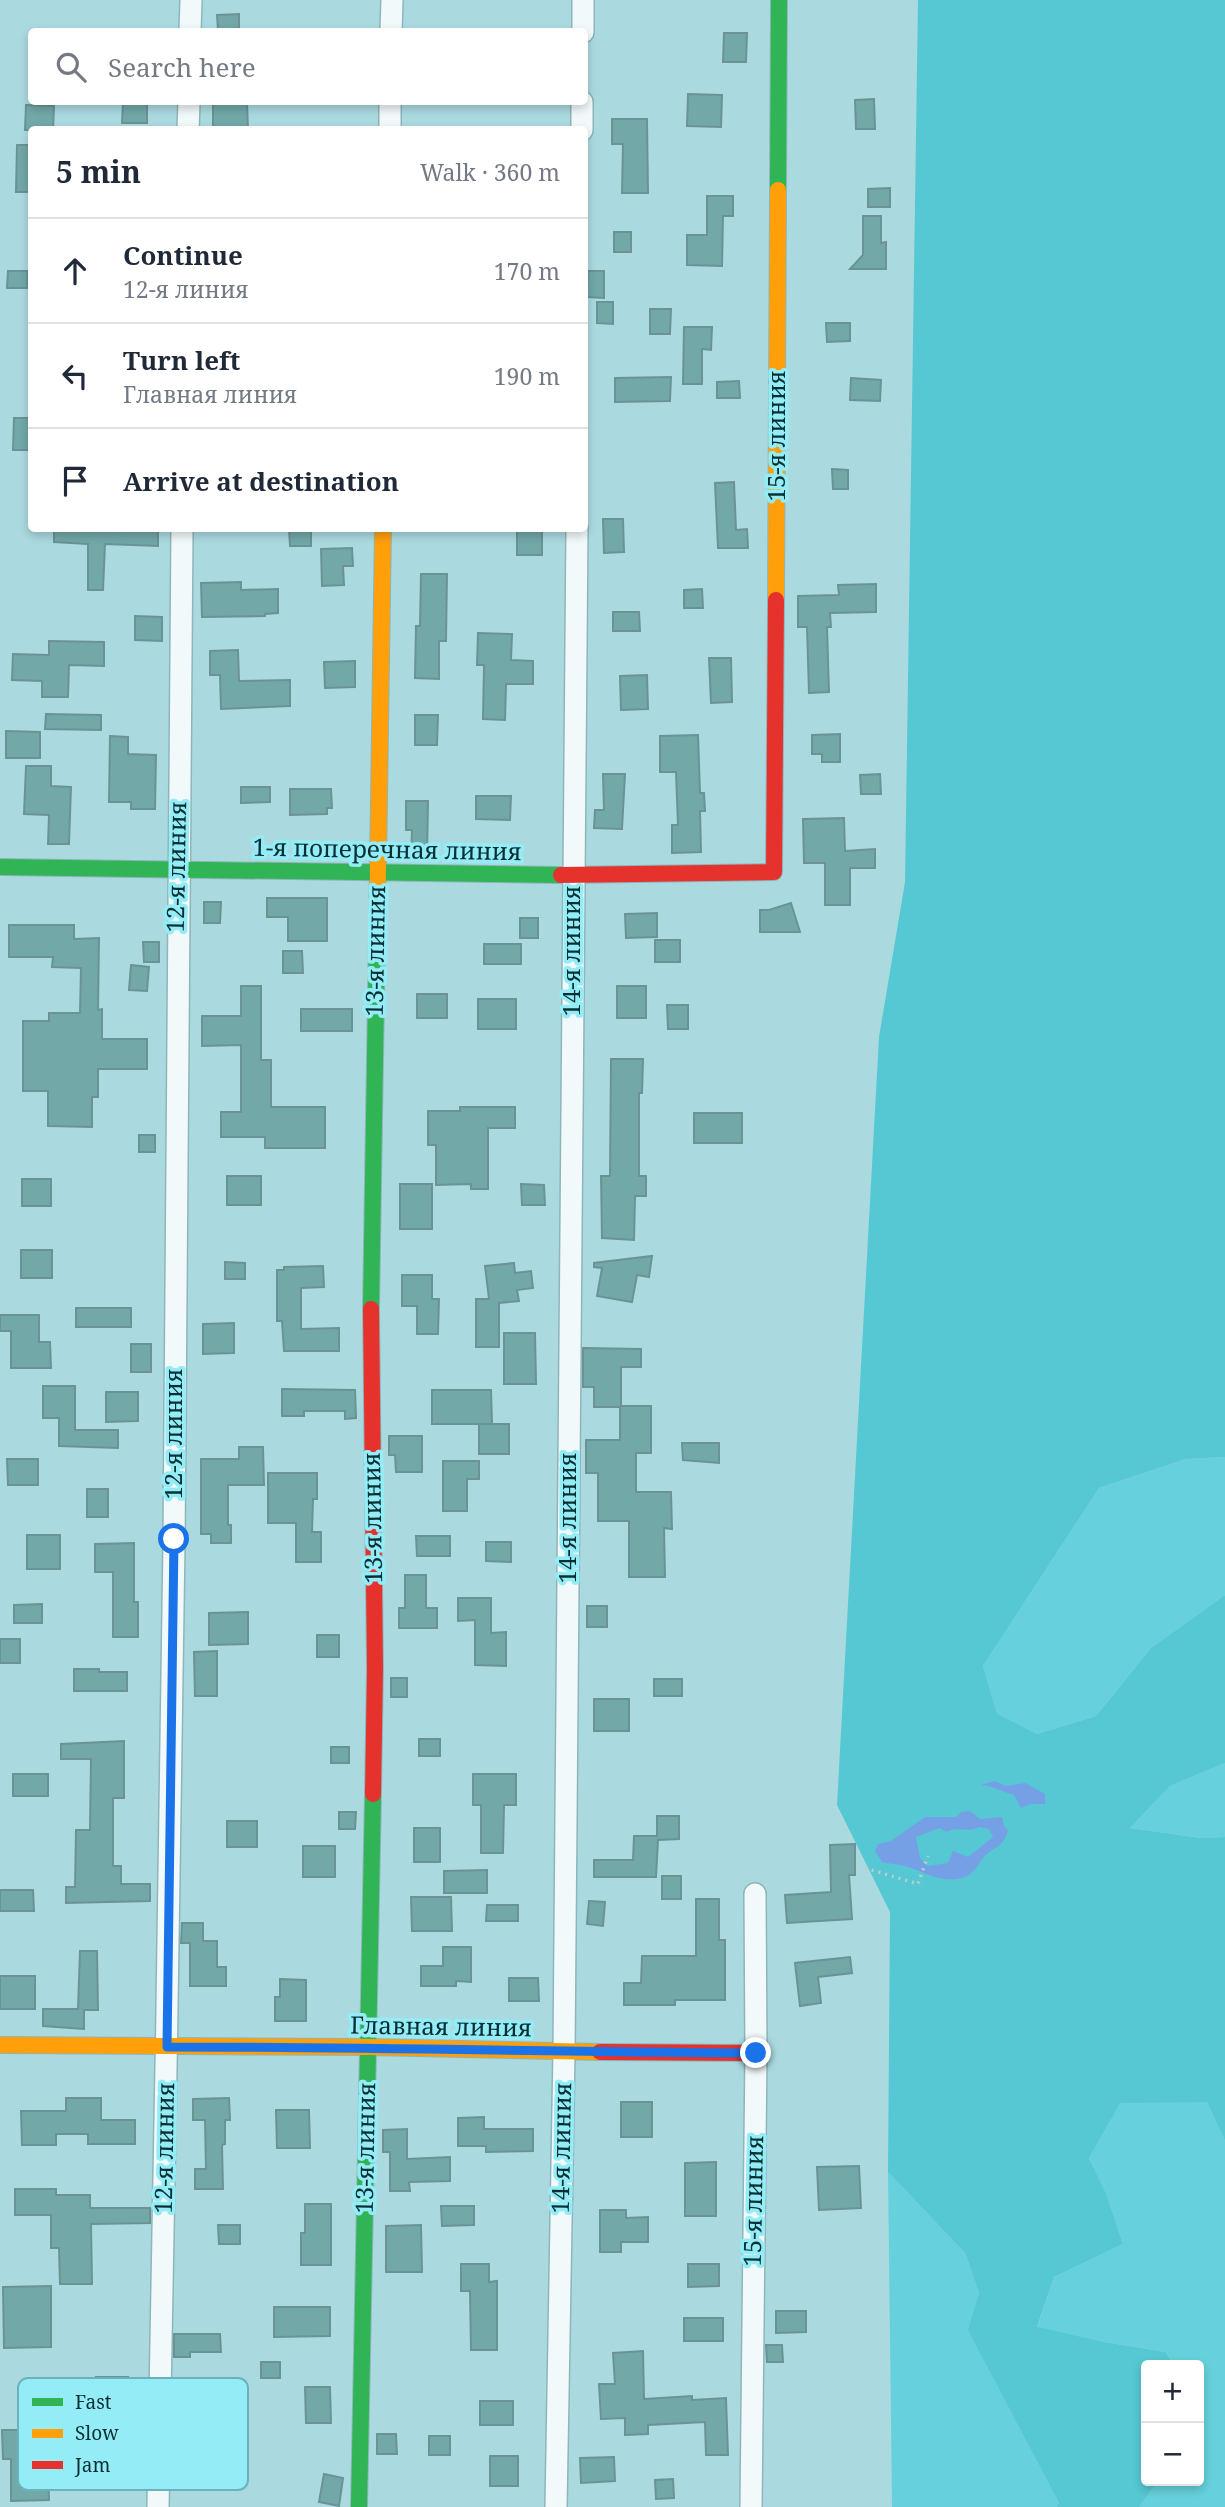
<!DOCTYPE html>
<meta charset="utf-8">
<style>
:root{--surface:#fff;--page:#f6f6f7;--text:#1f2937;--muted:#747a83;--line:#e0e1e3}
body{margin:0;font-family:"Noto Serif",serif;background:var(--page);color:var(--text)}
.controls{position:absolute;right:21px;bottom:21px;display:grid;overflow:hidden;border-radius:7px;box-shadow:0 4px 10px #0003}
.controls button{width:63px;height:63px;display:grid;place-items:center;padding:0;border:0;border-bottom:2px solid var(--line);background:var(--surface);color:var(--text);font:35px sans-serif}
.stop{position:absolute;width:21px;height:21px;margin:-16px;border:5px solid #1a73e8;border-radius:50%;background:#fff}
.stop.end{background:#1a73e8;border-color:#fff;box-shadow:0 2px 7px #0008}
.list{margin:0;padding:0;list-style:none}
h2{display:flex;justify-content:space-between;align-items:center;height:91px;margin:0;padding:0 28px;font-size:30px}
h2 small{font-size:23px;font-weight:400;color:var(--muted)}
.list li{display:grid;grid-template-columns:46px 1fr auto;gap:21px;align-items:center;box-sizing:border-box;height:105px;padding:0 28px;border-top:2px solid var(--line)}
.list b{display:block;font-size:26px;white-space:nowrap}
.list p{margin:0;font-size:23px;white-space:nowrap;color:var(--muted)}
.list em{font-size:23px;font-style:normal;color:var(--muted)}
.icon{flex:none;width:38px;height:38px;fill:none;stroke:currentColor;stroke-width:2;stroke-linecap:round;stroke-linejoin:round}
.map{position:relative;flex:none;width:1225px;height:2507px;overflow:hidden}
.search{position:absolute;background:var(--surface);box-shadow:0 4px 10px #0003;left:28px;top:28px;width:560px;height:77px;display:flex;align-items:center;gap:18px;box-sizing:border-box;padding:0 24px;border-radius:7px;color:var(--muted);font-size:26px}
.panel{position:absolute;background:var(--surface);box-shadow:0 4px 10px #0003;left:28px;top:126px;width:560px;height:406px;border-radius:7px}
.map>svg:first-child{display:block}
</style>
<div class="map">
<svg width="1225" height="2507" viewBox="0 0 1225 2507">
<rect width="100%" height="100%" fill="#aadae0"/>
<path fill="#66d1dc" d="M1225,1457V1595L1151,1648L1096,1716L1037,1734L997,1715L983,1666L1099,1488L1186,1459Z
M1225,1763V1837L1201,1838L1130,1828L1170,1786Z
M1120,2102H1207L1225,2141V2507H1139L1158,2481H1199V2365H1173L1166,2352L1104,2342L1037,2328L1054,2277L1123,2244L1106,2193L1089,2158Z
M888,2172L965,2253L979,2293L969,2330L1059,2503L1056,2507H892Z"/>
<path fill="#56c8d3" d="M918,0H1225V1457L1186,1459L1099,1488L983,1666L997,1714L1037,1734L1096,1716L1151,1648L1225,1595V1763L1170,1786L1130,1828L1201,1838L1225,1837V2141L1207,2102L1120,2103L1089,2158L1106,2193L1123,2244L1054,2277L1037,2327L1104,2342L1166,2352L1173,2365H1146V2481H1158L1139,2507H1056L1059,2503L968,2330L979,2293L965,2253L888,2172L890,1912L837,1805L879,1037L905,882Z"/>
<path fill="#75a0e5" fill-rule="evenodd" d="M995,1781L1006,1786L1025,1783L1045,1794V1804H1031L1021,1808L1014,1795C1000,1791 996,1787 981,1785Z
M970,1811L980,1819L1002,1817L1004,1826L1008,1830C1003,1847 999,1844 987,1854C980,1860 976,1871 969,1875C945,1887 926,1872 905,1866C897,1864 890,1864 882,1862L875,1851L878,1844L891,1841L925,1817H956L961,1812ZM979,1827L989,1829L993,1837L968,1857L953,1851L948,1863L927,1866L920,1858L916,1837L940,1828L946,1832C958,1826 968,1833 979,1827Z"/>
<path fill="#72a8a8" stroke="#6b9394" stroke-width="2" d="M239,14V30L218,31L217,15Z
M724,33H747L746,62H723Z
M688,94L722,95L721,127L687,126Z
M874,99L875,129H856L855,100Z
M123,102H147V123H122Z
M213,102H247L248,130H213Z
M26,105L54,106L53,130H25Z
M612,119H647L648,193H622L623,144H612Z
M17,145H32V192H16Z
M890,188V207H868V189Z
M707,196H733V216H723L722,266L687,265V235H707Z
M863,216H881V243L886,242V269H850L863,255Z
M614,232H631V252H614Z
M8,271H28L27,288H7Z
M588,271H604V298L587,297Z
M597,302H613V324L597,323Z
M650,309H671L670,334H650Z
M826,323H850V341L827,342Z
M684,327H712L711,350L702,349V384H683Z
M671,377L670,401L615,402V378Z
M851,378L881,380L880,401L850,400Z
M739,381L740,398H717V382Z
M14,418H30V450H13Z
M832,469L848,470V489H833Z
M734,482L736,530L747,529L748,548H718L715,483Z
M603,519H623L624,552L604,553Z
M54,528H158V546L105,544L103,590H88V544L54,542Z
M289,528H311V546H290Z
M517,528H542V555H517Z
M352,548L353,566H343L344,585L322,586L321,549Z
M421,574H447L446,641H439V679L415,678L416,626H420Z
M241,582V590L278,589V613L265,614V616L202,617L201,583Z
M876,584V612L830,613L831,627H827L829,692L809,693L807,627H798V596L839,595L838,585Z
M702,589L703,608H684V590Z
M613,612H639L640,631H613Z
M135,616L162,617V641L135,640Z
M478,633L512,634L511,660L533,661V684H506L505,720L483,719L484,665H477Z
M49,641L104,642V666L69,665L68,697H42V681L12,680L13,654L49,655Z
M238,650L239,681L290,680V706L221,709L220,675H210V651Z
M709,658H731L732,702L711,703Z
M355,661V687L325,688L324,662Z
M647,675L648,709L621,710L620,676Z
M46,714L101,715V730L45,729Z
M415,715H438L437,745H415Z
M6,731L40,732V758H6Z
M840,734V762H822V754H812V735Z
M698,735L700,793H704L705,811H700L701,852L672,853V825H678L676,772H660V736Z
M110,736L128,737V754L156,755L155,809H131V802H109Z
M26,766H51V786L71,787L69,844H48L49,815L24,814Z
M603,774H625L622,829L594,828L595,810H604Z
M880,774L881,794H861L860,775Z
M241,787H270V802L241,803Z
M290,789H331L332,808H327V814L290,815Z
M476,796H511L510,820L476,819Z
M406,801H428L427,858H411L412,830H406Z
M844,818L845,851L875,849V868H850V905H825V863H804L803,819Z
M267,898H327V941H288V917H267Z
M204,902H221L220,923H204Z
M791,903L800,932H760V910H769Z
M657,913V937L626,938L625,914Z
M520,918H538V938H520Z
M9,925H74V939L99,938L98,1010L102,1009V1039H147V1069H98V1097H92V1127L48,1126V1091H23V1021H49V1013H80L81,968L52,967L53,957H9Z
M655,940H680V962H655Z
M143,942H159V962H144Z
M484,944H521V964H484Z
M283,951H302L303,973H283Z
M131,965L149,967L147,991L129,990Z
M241,986H261V1060H271V1107H325V1148H265V1137H221V1112H241V1045L202,1046V1016H241Z
M617,986H646V1018H617Z
M417,994H447V1018H417Z
M478,999H516V1029H478Z
M667,1005H688V1029H668Z
M301,1009H352V1031H301Z
M611,1059H643L642,1093H639V1176H646V1196H635L634,1240L602,1238L601,1176H610Z
M460,1107H515V1128H488V1189H471V1184L436,1185V1145H428V1111H460Z
M694,1113H742V1143H694Z
M139,1135H155V1152H139Z
M227,1176H261V1205H227Z
M22,1179H51V1206H22Z
M400,1184H432V1229H400Z
M521,1184L544,1185L545,1205H522Z
M21,1250H52V1278H21Z
M652,1256L649,1277L637,1275L632,1302L597,1296L602,1268L594,1267V1263Z
M225,1262L245,1263V1279H225Z
M514,1263L515,1273L531,1271L533,1288L517,1290L519,1301L499,1303V1347H476V1299H489L485,1266Z
M323,1266L324,1287L301,1288V1329L339,1328V1351H284L282,1321H277V1270H284V1267Z
M402,1275H432V1299H439L438,1334H417V1306H402Z
M76,1308H131V1327H76Z
M0,1315H39V1342H50L51,1368H11V1331H0Z
M234,1323V1353L203,1354V1324Z
M504,1333H535L536,1384H504Z
M131,1344H151V1372H131Z
M583,1348L641,1349V1367H621V1406H651V1453H636V1492H671L672,1529L664,1528L665,1577H629V1521H598V1473H586V1440H620V1407H594V1387H583Z
M43,1386H75V1430H118V1448L59,1446V1418H43Z
M282,1389L355,1390L356,1418L345,1419V1411H304V1416H282Z
M432,1390H491L492,1424H432Z
M106,1392H138V1421L106,1422Z
M479,1424H509V1454H479Z
M389,1436H422V1472H396L395,1455H389Z
M682,1443H719V1463L683,1460Z
M239,1447H263L264,1485H228V1525H231V1543H211V1534H201V1459H239Z
M7,1459H38V1485H8Z
M443,1461H479V1479H467V1511H443Z
M268,1473H317V1499H313L312,1532H321V1562H296V1523H268Z
M87,1489H108V1517H87Z
M27,1535H60V1569H27Z
M416,1536H450V1556H417Z
M486,1542H511V1562L486,1561Z
M134,1543V1602H138V1637H113V1572H95V1544Z
M405,1575H426V1608H437V1628H399V1608H405Z
M458,1598H491V1633L506,1632V1666L475,1665V1620L458,1621Z
M42,1604V1623H14V1605Z
M587,1606H607V1627H587Z
M248,1612V1644L209,1645V1613Z
M317,1635H339V1657H317Z
M0,1639H20V1663H0Z
M217,1651V1696H195L194,1652Z
M74,1669H99V1672H127V1691H74Z
M391,1678H407V1697H391Z
M654,1679H682V1696H654Z
M594,1699H629V1731H594Z
M419,1739H440V1756H419Z
M124,1741V1798H113V1866H121V1884H150V1901L66,1903V1887H75L76,1830H90L91,1759H61V1744Z
M331,1747H349V1763H331Z
M13,1774H48V1796H13Z
M473,1774H516V1805H504L503,1853H481V1805H473Z
M339,1812H356L355,1829H339Z
M657,1816H679V1839L658,1840L656,1877H594V1860H633L634,1836H657Z
M227,1821H257V1847H227Z
M414,1828H440V1862H414Z
M855,1844V1875H849L852,1919L787,1923L785,1895L831,1892L830,1845Z
M303,1846H335V1877H303Z
M487,1870V1893H444V1871Z
M662,1876H681V1899H662Z
M0,1890H33L34,1911H0Z
M411,1897H451L452,1931H412Z
M696,1899H719V1940H725V2000H675V2005H624V1983H641L642,1956H696Z
M589,1901L605,1902L603,1926L587,1924Z
M487,1905H518V1921H486Z
M182,1923H203V1941H217V1967H226V1986H190V1943H181Z
M443,1947H471V1982L456,1981V1986H421V1966H443Z
M80,1951H97L98,2010H84V2029L43,2026V2009H78Z
M850,1957L852,1973L818,1977L821,2003L800,2006L795,1963Z
M0,1976H35V2009H0Z
M509,1978H538L539,2001H509Z
M280,1979L306,1980V2021H275V1997H280Z
M66,2098H101V2120H135V2144H88V2134H56V2145H22L21,2111H66Z
M229,2098L230,2120H225V2144L222,2145L223,2189H195V2169H206L205,2120H193V2099Z
M621,2102H652V2137H621Z
M276,2110H309L310,2148H277Z
M484,2117V2129H533V2151L486,2152V2146H458V2118Z
M407,2129V2159L450,2157V2181L409,2182L410,2191H390V2152H383V2130Z
M716,2162V2216H685V2163Z
M859,2166L861,2208L819,2210L817,2167Z
M15,2189H56V2195H90V2208H150V2223L91,2224L92,2284H60L59,2248H51V2215H15Z
M305,2204H331V2265H301V2233H305Z
M441,2206H474V2225L442,2226Z
M600,2210H626V2218L648,2217V2242H621V2252H600Z
M218,2225H240V2244H219Z
M421,2225L422,2272H386V2226Z
M461,2264H489V2282L497,2281V2350H471L470,2291H461Z
M688,2264H719V2286L688,2287Z
M51,2286V2347L4,2348L3,2287Z
M274,2307H330V2336L274,2337Z
M776,2311H806V2332L776,2333Z
M684,2318H723V2341H684Z
M174,2334H220L221,2352H190V2357H174Z
M766,2345H782L783,2362H767Z
M643,2351L644,2399L692,2396V2400L726,2398L728,2455H706L705,2422L648,2425V2434L625,2435V2418L601,2419L599,2384H615L613,2353Z
M261,2362H280V2378H261Z
M96,2377H128L129,2429H133V2448H111V2401H96Z
M60,2381L59,2463H48L49,2500L11,2501V2459H3L2,2430H34L33,2412H37L36,2382Z
M305,2387H330L331,2423H306Z
M480,2401H513V2425H480Z
M377,2434H396L397,2454H377Z
M429,2436H450V2455H429Z
M490,2456H518V2486H490Z
M614,2457L615,2481L581,2483L580,2458Z
M324,2474L343,2478L339,2506L319,2502Z
M673,2479L674,2498L656,2499L655,2480Z"/>
<g fill="none" stroke-linecap="round" stroke-linejoin="round">
<g stroke="#8eb5ba" stroke-width="24">
<path id="street" d="M190,32L191,0
M391,32L392,0
M583,32V0
M188,130L189,102
M390,130V102
M582,130V102
M158,2507C164,2186 170,1864 174,1543C177,1205 177,867 182,528
M556,2507L564,2052L577,528
M751,2507L756,2053L755,1894"/>
</g>
<g stroke="#8eb5ba" stroke-width="18">
<path id="fast" d="M778,190L779,0
M0,867L561,875
M371,1309L377,933
M359,2507L373,1794"/>
</g>
<g stroke="#8eb5ba" stroke-width="18">
<path id="slow" d="M776,600L778,190
M377,933L383,528
M0,2045L367,2047L600,2052"/>
</g>
<g stroke="#8eb5ba" stroke-width="18">
<path id="jam" d="M561,875L774,872L776,600
M371,1309L375,1668L373,1794
M600,2052L756,2053"/>
</g>
<path stroke="#bdcbcc" stroke-width="3.5" stroke-dasharray="2 5" stroke-linecap="butt" d="M865,1868L918,1884L928,1856"/>
<use href="#street" stroke="#f2f9fa" stroke-width="21"/>
<use href="#fast" stroke="#30b455" stroke-width="16"/>
<use href="#slow" stroke="#ff9f0a" stroke-width="16"/>
<use href="#jam" stroke="#e5322d" stroke-width="16"/>
</g>
<g fill="none" stroke-linecap="round" stroke-linejoin="round">
<path stroke="#1a73e8" stroke-width="9" d="M174,1539L167,2047C364,2047 560,2052 756,2053"/>
</g>
<g text-anchor="middle" stroke-width="7" stroke-linejoin="round" paint-order="stroke">
<g font-size="24" fill="#082f33" stroke="#94ecf6">
<text transform="translate(777 436) rotate(-90)" y="8">15-я линия</text>
<text transform="translate(387 850) rotate(1)" y="8">1-я поперечная линия</text>
<text transform="translate(177 867) rotate(-89)" y="8">12-я линия</text>
<text transform="translate(376 951) rotate(-89)" y="8">13-я линия</text>
<text transform="translate(572 951) rotate(-90)" y="8">14-я линия</text>
<text transform="translate(174 1434) rotate(-90)" y="8">12-я линия</text>
<text transform="translate(373 1518) rotate(-91)" y="8">13-я линия</text>
<text transform="translate(568 1518) rotate(-90)" y="8">14-я линия</text>
<text transform="translate(441 2027) rotate(1)" y="8">Главная линия</text>
<text transform="translate(165 2148) rotate(-89)" y="8">12-я линия</text>
<text transform="translate(366 2148) rotate(-89)" y="8">13-я линия</text>
<text transform="translate(562 2148) rotate(-89)" y="8">14-я линия</text>
<text transform="translate(754 2201) rotate(-89)" y="8">15-я линия</text>
</g>
</g>
<rect x="18" y="2378" width="230" height="112" rx="10" fill="#94ecf6" stroke="#6ab3bc" stroke-width="2"/>
<rect x="32" y="2398" width="31" height="8" fill="#30b455"/>
<rect x="32" y="2429" width="31" height="9" fill="#ff9f0a"/>
<rect x="32" y="2461" width="31" height="8" fill="#e5322d"/>
<g font-size="19" fill="#082f33">
<text x="75" y="2409">Fast</text>
<text x="75" y="2440">Slow</text>
<text x="75" y="2472">Jam</text>
</g>
</svg>
<div class="controls">
<button>+</button>
<button>−</button>
</div>
<div class="stop" style="left:174px;top:1539px"></div>
<div class="stop end" style="left:756px;top:2053px"></div>
<div class="search"><svg class="icon" aria-label="search" viewBox="0 0 24 24"><circle cx="10" cy="10" r="6"/><path d="M15 15l6 6"/></svg>Search here</div>
<section class="panel">
<h2>5 min<small>Walk · 360 m</small></h2>
<ul class="list">
<li><svg class="icon" aria-label="ahead" viewBox="0 0 24 24"><path d="M12 20V5M6 11l6-6 6 6"/></svg><div><b>Continue</b><p>12-я линия</p></div><em>170 m</em></li>
<li><svg class="icon" aria-label="left" viewBox="0 0 24 24"><path d="M17 20v-9H6M10 6l-5 5 5 5"/></svg><div><b>Turn left</b><p>Главная линия</p></div><em>190 m</em></li>
<li><svg class="icon" aria-label="arrive" viewBox="0 0 24 24"><path d="M6 21V4h12l-3 4 3 4H6"/></svg><div><b>Arrive at destination</b></div></li>
</ul>
</section>
</div>
